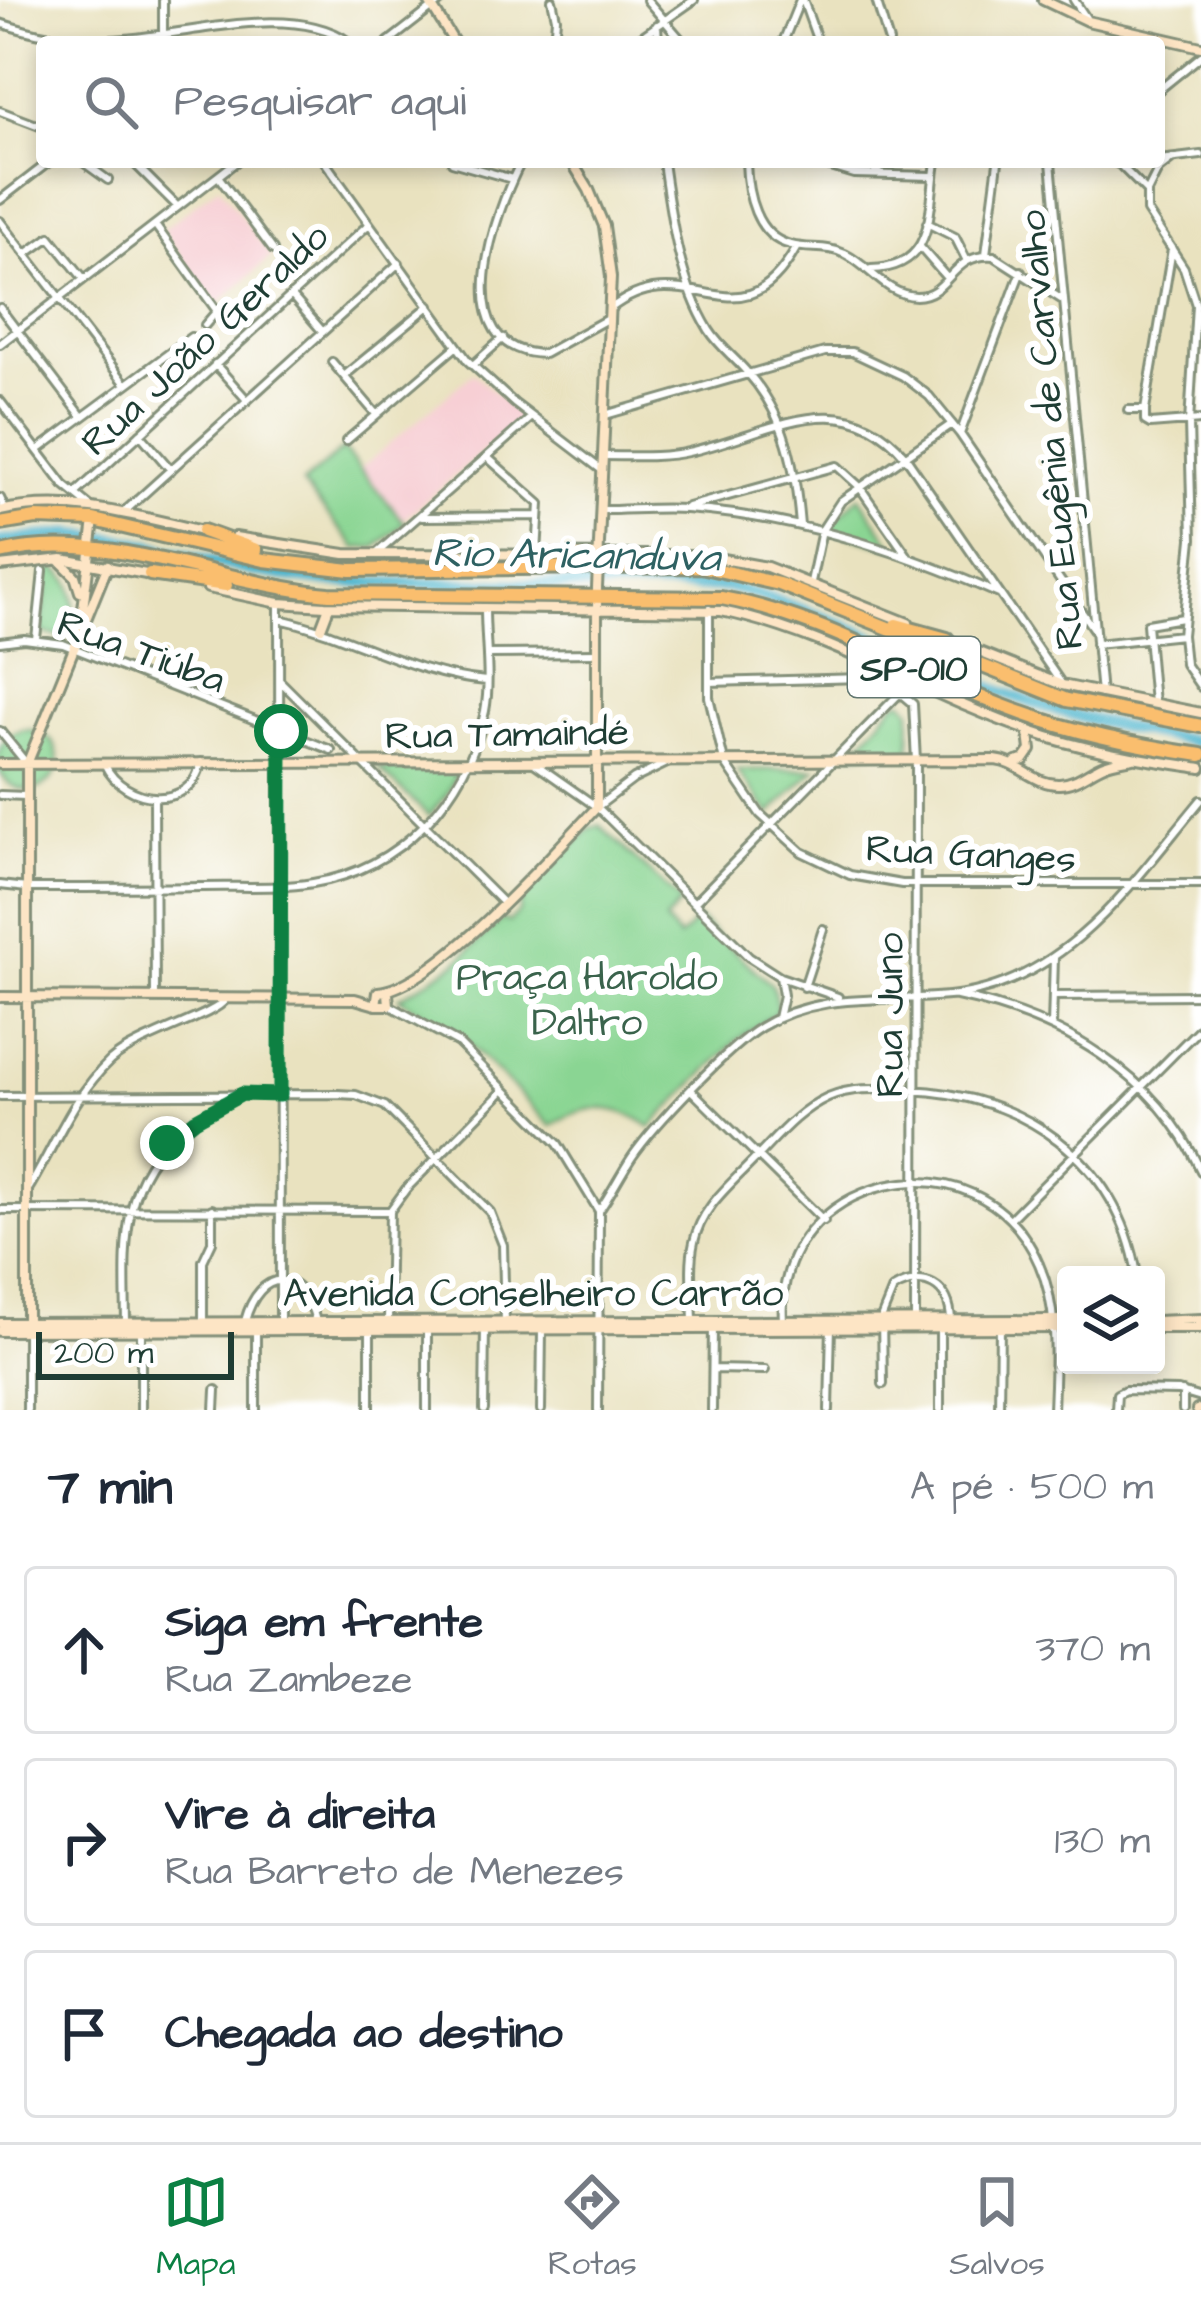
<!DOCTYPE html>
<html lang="pt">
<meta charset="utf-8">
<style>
:root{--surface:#fff;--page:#f2f2f3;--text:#1f2937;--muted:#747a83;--line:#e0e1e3;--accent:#0b8043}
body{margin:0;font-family:"Architects Daughter",sans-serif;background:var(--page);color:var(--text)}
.controls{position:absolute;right:36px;bottom:36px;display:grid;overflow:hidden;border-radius:12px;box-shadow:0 6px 18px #0003}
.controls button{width:108px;height:108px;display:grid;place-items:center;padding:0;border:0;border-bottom:3px solid var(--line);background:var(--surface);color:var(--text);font:60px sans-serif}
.scale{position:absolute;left:36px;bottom:30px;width:198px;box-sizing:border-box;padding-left:12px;border:6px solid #1f3d34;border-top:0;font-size:33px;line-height:42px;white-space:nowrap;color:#1f3d34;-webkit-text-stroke:9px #fff;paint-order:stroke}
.stop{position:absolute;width:36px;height:36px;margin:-27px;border:9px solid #0b8043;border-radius:50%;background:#fff}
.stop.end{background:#0b8043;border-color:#fff;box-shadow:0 3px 12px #0008}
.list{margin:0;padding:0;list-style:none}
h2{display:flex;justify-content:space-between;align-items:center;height:156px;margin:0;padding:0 48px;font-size:51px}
h2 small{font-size:39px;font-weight:400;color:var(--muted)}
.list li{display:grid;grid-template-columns:78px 1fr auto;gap:36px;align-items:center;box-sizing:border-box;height:168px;margin:0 24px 24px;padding:0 24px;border:3px solid var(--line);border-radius:12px}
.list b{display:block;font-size:45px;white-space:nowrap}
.list p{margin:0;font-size:39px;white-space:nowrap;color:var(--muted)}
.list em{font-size:39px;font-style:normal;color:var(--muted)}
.icon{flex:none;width:66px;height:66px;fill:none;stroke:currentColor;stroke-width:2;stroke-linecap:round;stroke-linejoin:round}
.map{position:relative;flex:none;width:1201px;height:1410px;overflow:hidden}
.search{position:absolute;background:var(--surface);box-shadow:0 6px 18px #0003;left:36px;right:36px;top:36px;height:132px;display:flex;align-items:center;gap:30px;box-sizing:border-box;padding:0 42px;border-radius:12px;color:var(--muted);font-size:45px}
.sheet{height:732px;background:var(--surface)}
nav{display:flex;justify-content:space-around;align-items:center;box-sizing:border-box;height:168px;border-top:3px solid var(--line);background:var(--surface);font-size:33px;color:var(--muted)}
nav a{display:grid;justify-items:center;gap:6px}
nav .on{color:var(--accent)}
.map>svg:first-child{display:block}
</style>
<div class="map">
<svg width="1201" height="1410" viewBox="0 0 1201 1410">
<rect width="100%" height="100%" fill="#fff"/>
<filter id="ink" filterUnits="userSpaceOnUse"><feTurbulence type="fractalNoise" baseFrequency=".00833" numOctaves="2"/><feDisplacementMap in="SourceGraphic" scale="24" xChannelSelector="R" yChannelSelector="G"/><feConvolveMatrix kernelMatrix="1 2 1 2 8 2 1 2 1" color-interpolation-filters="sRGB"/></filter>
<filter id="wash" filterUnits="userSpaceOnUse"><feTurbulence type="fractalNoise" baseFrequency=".004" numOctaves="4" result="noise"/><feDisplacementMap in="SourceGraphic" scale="48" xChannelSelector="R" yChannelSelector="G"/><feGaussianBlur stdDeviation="2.7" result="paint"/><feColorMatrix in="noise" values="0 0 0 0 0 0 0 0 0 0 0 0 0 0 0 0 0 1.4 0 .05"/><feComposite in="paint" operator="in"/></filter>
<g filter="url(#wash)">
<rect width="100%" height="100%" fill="#e9e2bf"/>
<path fill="#f7cfd4" d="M219,186L271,257L217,305L162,230Z
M473,373L523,418L404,519L361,468Z"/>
<path fill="#8ad593" stroke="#548964" stroke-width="3" d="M343,449L405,523L376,547L356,548L302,484Z
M859,496L891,543V547L827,529Z
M51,567C81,579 76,613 66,638L41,633L47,586L44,569Z
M902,700L911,709L910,750L853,753L894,704Z
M-2 760a30 30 0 1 1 60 0a30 30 0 1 1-60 0Z
M378,768L459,769L447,794L429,816Z
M815,769L770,814L737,770Z
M599,825L681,902L665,921L679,938L698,919L773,986L778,1011L737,1040L651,1127C618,1104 584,1102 551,1126L461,1036L399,998L455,964L502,919L509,922L520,911L521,899L590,828Z"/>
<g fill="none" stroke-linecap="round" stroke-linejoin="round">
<path stroke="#50b6ce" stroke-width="12" d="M0,542L68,534L132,541L256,572L328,582L729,587C826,611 912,658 1005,693C1069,717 1134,730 1201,743"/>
</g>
</g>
<g filter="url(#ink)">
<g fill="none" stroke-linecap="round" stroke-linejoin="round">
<g stroke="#84907a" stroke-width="12">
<path id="street" d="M163,0V42
M552,0L556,18L554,42
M647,0L683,42
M803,0L818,42
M876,0L889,42
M1074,0L1086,18
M0,23C36,35 73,42 111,40C179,38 291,0 349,42
M657,25L658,42
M388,42L442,0
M634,42L694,0
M783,42L800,0
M1159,90L1201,56
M0,111L42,127
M1172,159L1158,170L1147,192V211L1184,268L1196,305L1189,423L1192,539L1182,635L1185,664L1201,687
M1159,160L1201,155
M83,162L108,180
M133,162L178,207
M325,162L468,361L514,403L603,471
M452,162L512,179
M521,162C495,212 444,351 544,354L609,318
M663,162C671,218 679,281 709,330C719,346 734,357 746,371C787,416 795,467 800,525
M746,162C747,193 755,237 791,245C810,250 827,245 845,254C870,266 886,295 916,296C950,296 951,252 994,256L1064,301
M814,162L854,174L933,176
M866,162L879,173
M1051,162L1101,694
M1118,164L1144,162
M1119,164L1147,192
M218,176L273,250
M0,200L49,162
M0,221L125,383
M927,223L955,237L966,259
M155,225L217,311L205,325
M920,247L947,278
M26,254L50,237L84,279
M986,254L998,162
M871,269C936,268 928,212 936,162
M291,295L323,332
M0,308L81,415
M610,309C689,247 739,352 797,247
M0,344L236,162
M332,362L376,414
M215,364L247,400
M473,365L503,338
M344,376L429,306
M0,401L64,485L91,507
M1128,410H1145L1172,249
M1145,410V421L1150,424L1201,420
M605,415L825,352H852L903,376L929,396L960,434L1094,630
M140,434L171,470
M960,434L1021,271
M346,441L457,346
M38,450L191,337
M604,456C632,456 661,458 688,452C768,435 841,380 905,456L1061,683
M487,457L540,504L537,553
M75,494L369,224
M0,498L5,509
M688,507L837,466L859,486L907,555
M602,510C630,510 659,507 686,509C797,517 899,550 999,594
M124,512L399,263
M422,517L539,516
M377,553L532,417
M811,582L822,530L841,501L952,424
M279,603L280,1325
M709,609V697L724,761L760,814L802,852L850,875L902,884H1201
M279,619C350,634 413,675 486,681
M36,639L43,571
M0,642L24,639L63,644L331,750
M1096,644L1182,635
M487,654L597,653
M280,681L502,902
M709,682L864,678L900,693L913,704L916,761L915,1323
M1154,703L1147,624L1182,618
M0,731L27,764
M534,763L597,807L749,957L780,977L838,997
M105,765C123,804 192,813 201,762
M0,795L26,796
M154,798L155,997
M597,807L634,779L671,761
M0,885L27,888C86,888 144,888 203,887C239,886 278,889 313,883C400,869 468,797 485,711C491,679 485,642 485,609
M694,903L900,693
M804,987L823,929
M957,996C1059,1017 1156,1073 1201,1171
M1053,996L1201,995
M389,1005L458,1043L558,1144L599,1211
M778,1018L783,995L780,977
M1052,1026L1054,958
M692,1091L824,1221
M0,1096L338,1094L356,1095L385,1106L490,1212L503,1245L505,1323
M29,1188C55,1145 73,1096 110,1061C137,1037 216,1015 225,1000
M0,1210L390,1211
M599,1211C611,1194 620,1175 632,1157C654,1125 728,1047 761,1027C824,989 889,1004 957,995C1069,980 1134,880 1201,800
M1010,1219L1201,1027
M783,1320C773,1176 981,1125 1039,1264C1059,1309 1055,1361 1053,1410
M245,1321C259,1268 302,1266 316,1321
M388,1321L390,1211L406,1189L503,1091
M126,1322C125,1250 118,1181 181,1130C199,1116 220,1107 239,1096
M427,1322V1410
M203,1323V1261L212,1242V1209
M693,1324C693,1298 688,1268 694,1242C701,1208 729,1186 752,1162C776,1138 797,1111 828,1097C853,1086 883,1089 909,1090C1021,1094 1118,1158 1137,1275
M141,1326V1410
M370,1326V1410
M27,1331V1410
M713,1369L765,1370
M883,1384L882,1316L893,1289C924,1271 950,1285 951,1321
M215,1410L216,1390
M256,1410V1326
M484,1410L485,1326
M541,1410L542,1330
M598,1410L599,1211
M712,1410L713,1325
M829,1410L831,1325
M940,1410V1330
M999,1410L1000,1324
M1116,1410L1117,1394L1125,1390L1178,1391L1201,1398
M1183,1410V1392"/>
</g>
<g stroke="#84907a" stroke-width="14">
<path id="secondary" d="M428,0L454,42
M1043,0L1087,21L1201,47
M0,511C69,496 135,515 202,531
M235,537L345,554L700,555L767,567L908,623
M59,560L75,576L80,592
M0,566L62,559L152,575
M208,588L279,603L325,606L721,611C827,632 927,696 1030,731C1085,751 1143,759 1201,768
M82,617L94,520
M321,628L329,607
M944,638L1062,685L1201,713
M1016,762L1024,760L1031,750L1029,734
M0,764L995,760C1019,762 1035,785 1059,784C1076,784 1089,771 1104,765C1113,761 1124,760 1133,758
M388,993L389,1005H376L378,992C435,988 554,852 597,807V588L611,277L604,226L589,190L572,162
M0,997L355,999L376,1005
M1156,1321L1201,1319
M0,1323L1066,1320
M27,1328V764L108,565
M1156,1328H1201
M0,1331L1066,1328
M1197,1410L1201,1409"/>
</g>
<g stroke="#84907a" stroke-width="18">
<path id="highway" d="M0,524L36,518L94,520L264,560L351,570L701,566L779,584L1067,700L1201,726
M203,531L256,550
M0,553C104,527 224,585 329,594L721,598C828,617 920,678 1022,713C1079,734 1140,746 1201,755
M150,574L226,585
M896,625L947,639
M863,654L877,661L882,669"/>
</g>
<use href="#street" stroke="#fff" stroke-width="6"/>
<use href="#secondary" stroke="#fde5c5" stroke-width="8"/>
<use href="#highway" stroke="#fabe6e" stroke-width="12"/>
</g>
</g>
<g fill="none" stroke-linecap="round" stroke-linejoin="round" filter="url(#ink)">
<path stroke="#0b8043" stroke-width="15" d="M167,1143L195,1120L242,1094L280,1095L281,731"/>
</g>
<g text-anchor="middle" stroke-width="12" stroke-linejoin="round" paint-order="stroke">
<rect fill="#fff" stroke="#627771" stroke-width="3" x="848" y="637" width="132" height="60" rx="9"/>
<g font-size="36" font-weight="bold" fill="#1f3d34">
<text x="914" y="680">SP-010</text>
</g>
<g font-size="39" fill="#1f3d34" stroke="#fff">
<text transform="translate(204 338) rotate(-43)" y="14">Rua João Geraldo</text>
<text transform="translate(1049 430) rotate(-95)" y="14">Rua Eugênia de Carvalho</text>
<text transform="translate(142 650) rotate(20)" y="14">Rua Tiúba</text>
<text transform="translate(507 732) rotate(-1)" y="14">Rua Tamaindé</text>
<text transform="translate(971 852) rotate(3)" y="14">Rua Ganges</text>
<text transform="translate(889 1015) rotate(-90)" y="14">Rua Juno</text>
<text x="533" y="1306">Avenida Conselheiro Carrão</text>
</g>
<g font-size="39" fill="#3a634c" stroke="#fff">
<text x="587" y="990">Praça Haroldo<tspan x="587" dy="45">Daltro</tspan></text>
</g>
<g font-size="42" font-style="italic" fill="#2e6162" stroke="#fff">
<text transform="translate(576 553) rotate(1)" y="15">Rio Aricanduva</text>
</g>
</g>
</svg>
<div class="controls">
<button><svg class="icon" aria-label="layers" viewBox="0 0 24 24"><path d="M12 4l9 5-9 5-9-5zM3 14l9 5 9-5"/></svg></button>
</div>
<div class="scale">200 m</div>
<div class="stop" style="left:281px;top:731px"></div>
<div class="stop end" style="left:167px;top:1143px"></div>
<div class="search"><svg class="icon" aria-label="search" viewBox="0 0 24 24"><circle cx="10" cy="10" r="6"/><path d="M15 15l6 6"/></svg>Pesquisar aqui</div>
</div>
<section class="sheet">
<h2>7 min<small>A pé · 500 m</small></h2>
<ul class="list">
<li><svg class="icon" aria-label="ahead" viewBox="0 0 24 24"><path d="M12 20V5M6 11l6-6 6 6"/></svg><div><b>Siga em frente</b><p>Rua Zambeze</p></div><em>370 m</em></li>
<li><svg class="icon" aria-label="right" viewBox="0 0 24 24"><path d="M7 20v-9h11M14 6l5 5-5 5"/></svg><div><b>Vire à direita</b><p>Rua Barreto de Menezes</p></div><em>130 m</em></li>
<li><svg class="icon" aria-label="arrive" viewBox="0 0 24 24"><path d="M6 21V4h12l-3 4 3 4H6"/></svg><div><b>Chegada ao destino</b></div></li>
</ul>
</section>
<nav>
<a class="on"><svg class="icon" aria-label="map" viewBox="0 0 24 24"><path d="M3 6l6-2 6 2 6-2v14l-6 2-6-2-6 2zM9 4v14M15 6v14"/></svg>Mapa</a>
<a><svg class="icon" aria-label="directions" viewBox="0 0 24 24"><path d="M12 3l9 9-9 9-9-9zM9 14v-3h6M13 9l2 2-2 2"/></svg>Rotas</a>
<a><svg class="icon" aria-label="saved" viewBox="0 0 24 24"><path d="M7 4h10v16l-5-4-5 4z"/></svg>Salvos</a>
</nav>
